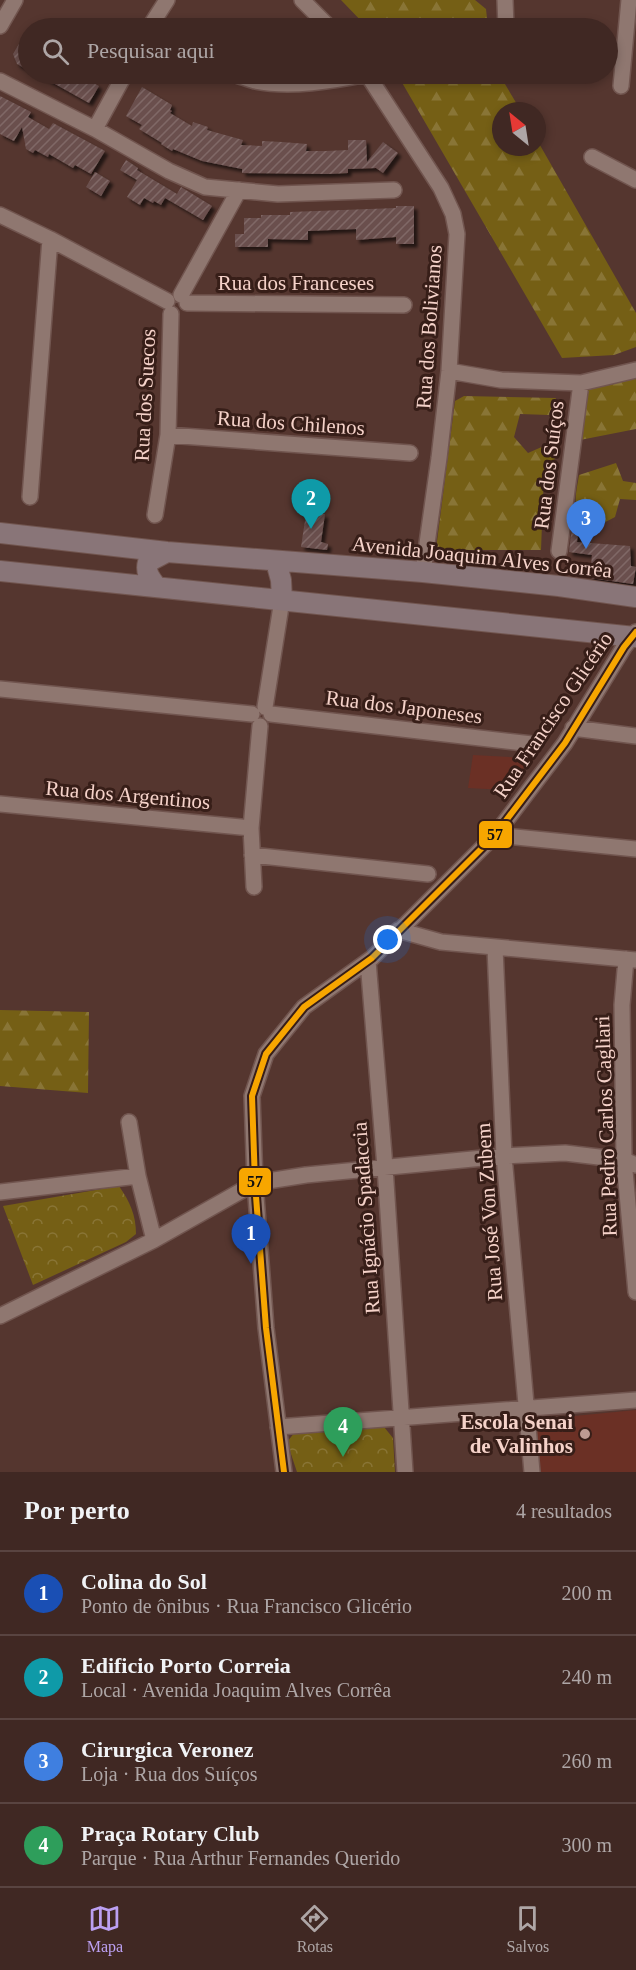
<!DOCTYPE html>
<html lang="pt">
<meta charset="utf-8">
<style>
:root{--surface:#402823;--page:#4b3430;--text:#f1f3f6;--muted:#aea6a6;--line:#594441;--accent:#bca0f2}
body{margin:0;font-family:"Times New Roman",serif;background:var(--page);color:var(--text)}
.compass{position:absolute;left:492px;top:102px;width:54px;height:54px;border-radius:50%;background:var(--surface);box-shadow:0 3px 9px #0003;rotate:330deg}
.you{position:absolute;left:388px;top:940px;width:21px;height:21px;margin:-15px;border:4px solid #fff;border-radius:50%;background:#1a73e8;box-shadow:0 0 0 9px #1a73e833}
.badge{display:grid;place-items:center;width:39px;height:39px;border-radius:50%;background:var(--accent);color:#fff;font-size:20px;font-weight:700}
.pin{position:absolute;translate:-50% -50px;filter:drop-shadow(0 2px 3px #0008)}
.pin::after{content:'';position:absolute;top:32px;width:21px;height:18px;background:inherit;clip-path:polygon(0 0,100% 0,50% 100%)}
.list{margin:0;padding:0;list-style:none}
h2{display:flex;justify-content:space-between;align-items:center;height:78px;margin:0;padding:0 24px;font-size:26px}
h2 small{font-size:20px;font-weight:400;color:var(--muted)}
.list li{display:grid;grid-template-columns:39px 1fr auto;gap:18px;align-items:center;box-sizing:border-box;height:84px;padding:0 24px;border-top:2px solid var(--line)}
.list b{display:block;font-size:22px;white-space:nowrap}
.list p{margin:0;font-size:20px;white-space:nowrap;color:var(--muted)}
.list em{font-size:20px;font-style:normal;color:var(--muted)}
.icon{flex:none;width:33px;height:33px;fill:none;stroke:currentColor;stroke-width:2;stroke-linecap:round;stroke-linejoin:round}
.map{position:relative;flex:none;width:636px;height:1472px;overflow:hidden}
.search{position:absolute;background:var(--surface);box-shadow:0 3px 9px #0003;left:18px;right:18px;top:18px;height:66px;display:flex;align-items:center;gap:15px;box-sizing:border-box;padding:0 21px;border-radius:33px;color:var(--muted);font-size:22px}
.sheet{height:414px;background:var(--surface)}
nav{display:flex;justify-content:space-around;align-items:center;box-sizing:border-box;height:84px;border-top:2px solid var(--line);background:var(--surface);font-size:16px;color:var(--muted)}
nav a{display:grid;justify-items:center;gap:3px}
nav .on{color:var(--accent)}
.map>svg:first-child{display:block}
</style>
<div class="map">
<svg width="636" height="1472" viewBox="0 0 636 1472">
<defs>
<pattern id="forest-firs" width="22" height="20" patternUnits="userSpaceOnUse" patternTransform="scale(1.5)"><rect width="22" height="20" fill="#755f15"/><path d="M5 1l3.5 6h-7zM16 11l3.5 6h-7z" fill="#897536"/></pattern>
<pattern id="park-crowns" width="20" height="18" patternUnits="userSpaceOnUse" patternTransform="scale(1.5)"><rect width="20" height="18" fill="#755f15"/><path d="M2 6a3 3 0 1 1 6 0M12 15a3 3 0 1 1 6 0" fill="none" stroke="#897536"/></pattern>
<pattern id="building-hatch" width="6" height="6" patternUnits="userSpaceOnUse" patternTransform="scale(1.5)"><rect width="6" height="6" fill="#6a504e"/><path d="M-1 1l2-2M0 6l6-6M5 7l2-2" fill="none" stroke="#806866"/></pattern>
<filter id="shadow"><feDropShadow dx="3.5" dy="3.5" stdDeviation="1.5" flood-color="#0009"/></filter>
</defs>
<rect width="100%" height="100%" fill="#55362f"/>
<path fill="#6b3025" d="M473,755L526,758L525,767L505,790L468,788Z
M636,1410V1472H538L533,1420Z"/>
<path fill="url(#forest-firs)" d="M341,0H475L486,9L488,28H368Z
M397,74H499L521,111H501V147H537V140L636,313V347L614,355L562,358Z
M636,377V429L580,440L586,388Z
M464,396L556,398L549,415L520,414L514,437L528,453L553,442L560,452L544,473L541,550H455L446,562L435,557L455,401Z
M616,463L623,481L636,483V500L620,499L615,517L598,526C571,508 574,506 579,475Z
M0,1010L89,1012L88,1093L0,1086Z"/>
<path fill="url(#park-crowns)" d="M119,1186C130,1202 136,1215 136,1234L126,1242L33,1285L3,1206Z
M384,1427L393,1438L395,1472H297L287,1442L295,1432Z"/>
<path fill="url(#building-hatch)" filter="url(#shadow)" d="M19,44L28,49V70L17,64L13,54Z
M37,74H76L99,86L89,103Z
M142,87L172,105L170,110L172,111L170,113L192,126L193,122L208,127L207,130L243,140L241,145L262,146V141L282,142L307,144L306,151H325L348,150V140H366L367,162L383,142L398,153L383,173L376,168L348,169V173L328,174L242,173V169L202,161L173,149L172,151L161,144L162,143L139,129L142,125L126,116Z
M0,96L31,112L28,117L49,129L53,123L105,151L91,174L75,165L73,168L49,154L48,157L35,150L33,153L26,149L22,127L14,141L0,134Z
M126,160L138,168L137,170L177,194L181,187L212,206L203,220L165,198L161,205L154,201L153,203L144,198L140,205L127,197L137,180L120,170Z
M95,172L110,181L101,196L86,187Z
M396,206H414V244H396V237L356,240V229L308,231V240L268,239V247H235V234H244V218H261V215H290V212L396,208Z
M306,514H325L321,542L328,544L327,550L301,547Z
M572,525H579L577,542L630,546L631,566L636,567L633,584L590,578L592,555L569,552Z"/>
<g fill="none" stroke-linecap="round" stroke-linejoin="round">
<g stroke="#71554f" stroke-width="18">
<path id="minor" d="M302,0L330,28
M505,0L506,28
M0,26L15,0
M149,28L167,0
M233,74C240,76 248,79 255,81C290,88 333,81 368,74
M367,74L441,188L453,214L457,234L449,371L439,458L423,572
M0,81L95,129L169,171L205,187L278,194L394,190
M621,86L629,0
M95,129L125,74
M592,157L636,180
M0,215L50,239L167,301
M181,295L239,190
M187,303L404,305
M449,371L501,380L581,383L636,370
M168,435L410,453
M30,497L50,239
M155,515L168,435L171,314
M559,551L581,383
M0,689L252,714
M265,707L282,600
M271,714L532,744
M573,728L636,736
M0,804L251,828
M495,835L636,849
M252,855L428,874
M254,887L251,828L260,726
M398,930L441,942L636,960
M495,948L504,1156L532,1472
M626,959L622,1005L624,1160L636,1292
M368,961L385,1167L405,1472
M129,1122L138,1176L154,1240
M0,1192L138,1176
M0,1316L154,1240L255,1183L306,1175L504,1156L565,1153L624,1160L636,1165
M278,1427C397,1417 517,1410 636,1400
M284,1472L266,1328L255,1183L252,1096L266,1054L304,1007L372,958L495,835L565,743L624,647L636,632"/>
</g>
<g stroke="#71554f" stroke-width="22">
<path id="major" d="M0,533L167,552L423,572L559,586L636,597
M276,562L281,580L282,600
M0,571L636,637
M156,586C150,578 145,572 148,562L167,552"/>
</g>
<use href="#minor" stroke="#8f7770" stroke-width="15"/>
<use href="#major" stroke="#897578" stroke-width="20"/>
<g stroke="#371e18" stroke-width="10">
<path id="bus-1" d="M284,1472L266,1328L255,1183L252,1096L266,1054L304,1007L372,958L495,835L565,743L624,647L636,632"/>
</g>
<use href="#bus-1" stroke="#f7a600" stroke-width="6"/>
</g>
<circle fill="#bd9b93" stroke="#371e18" stroke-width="2" cx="585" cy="1434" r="6"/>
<g text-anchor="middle" stroke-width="6" stroke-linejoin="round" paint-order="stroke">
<g font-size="21" fill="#f5d2c9" stroke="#371e18">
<text x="296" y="290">Rua dos Franceses</text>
<text transform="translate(429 327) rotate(-86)" y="7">Rua dos Bolivianos</text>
<text transform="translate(145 395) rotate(-87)" y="7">Rua dos Suecos</text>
<text transform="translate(291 423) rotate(4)" y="7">Rua dos Chilenos</text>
<text transform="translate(549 465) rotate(-83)" y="7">Rua dos Suíços</text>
<text transform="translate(482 557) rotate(6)" y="7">Avenida Joaquim Alves Corrêa</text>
<text transform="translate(404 707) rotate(7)" y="7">Rua dos Japoneses</text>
<text transform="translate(553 715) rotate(-56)" y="7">Rua Francisco Glicério</text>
<text transform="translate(128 795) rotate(5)" y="7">Rua dos Argentinos</text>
<text transform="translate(606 1126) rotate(-92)" y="7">Rua Pedro Carlos Cagliari</text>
<text transform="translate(489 1212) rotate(-94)" y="7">Rua José Von Zubem</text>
<text transform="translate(366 1218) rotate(-94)" y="7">Rua Ignácio Spadaccia</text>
</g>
<g font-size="21" font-weight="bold" fill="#f5d2c9" stroke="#371e18" text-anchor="end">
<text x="573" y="1429">Escola Senai<tspan x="573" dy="24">de Valinhos</tspan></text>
</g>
</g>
<g stroke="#371e18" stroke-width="2">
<rect x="478" y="820" width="35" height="29" rx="6" fill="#f7a600"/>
<rect x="238" y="1167" width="34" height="29" rx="6" fill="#f7a600"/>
</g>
<g font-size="16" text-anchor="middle" font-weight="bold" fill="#111">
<text x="495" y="840">57</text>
<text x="255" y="1187">57</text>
</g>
</svg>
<svg class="compass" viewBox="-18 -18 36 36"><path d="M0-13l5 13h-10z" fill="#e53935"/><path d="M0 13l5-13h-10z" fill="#aea6a6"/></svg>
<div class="you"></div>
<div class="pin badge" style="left:251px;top:1264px;background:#1a4fb4">1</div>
<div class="pin badge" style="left:311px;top:529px;background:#0f9aa8">2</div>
<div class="pin badge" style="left:586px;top:549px;background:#3f7fe0">3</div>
<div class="pin badge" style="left:343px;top:1457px;background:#2e9e5b">4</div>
<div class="search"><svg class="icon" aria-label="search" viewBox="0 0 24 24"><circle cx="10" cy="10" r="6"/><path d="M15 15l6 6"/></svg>Pesquisar aqui</div>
</div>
<section class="sheet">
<h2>Por perto<small>4 resultados</small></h2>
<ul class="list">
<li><span class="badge" style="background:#1a4fb4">1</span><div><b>Colina do Sol</b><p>Ponto de ônibus · Rua Francisco Glicério</p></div><em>200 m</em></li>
<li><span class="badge" style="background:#0f9aa8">2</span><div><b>Edificio Porto Correia</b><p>Local · Avenida Joaquim Alves Corrêa</p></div><em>240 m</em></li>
<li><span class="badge" style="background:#3f7fe0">3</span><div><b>Cirurgica Veronez</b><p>Loja · Rua dos Suíços</p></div><em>260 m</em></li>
<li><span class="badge" style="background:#2e9e5b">4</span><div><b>Praça Rotary Club</b><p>Parque · Rua Arthur Fernandes Querido</p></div><em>300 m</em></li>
</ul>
</section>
<nav>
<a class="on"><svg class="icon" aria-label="map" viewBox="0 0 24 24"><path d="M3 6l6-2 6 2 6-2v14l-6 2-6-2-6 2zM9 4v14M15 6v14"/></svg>Mapa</a>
<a><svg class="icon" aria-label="directions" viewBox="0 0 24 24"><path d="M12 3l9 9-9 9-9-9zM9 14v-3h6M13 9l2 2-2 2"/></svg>Rotas</a>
<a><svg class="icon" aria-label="saved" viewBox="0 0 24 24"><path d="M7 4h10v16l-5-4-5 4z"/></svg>Salvos</a>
</nav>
